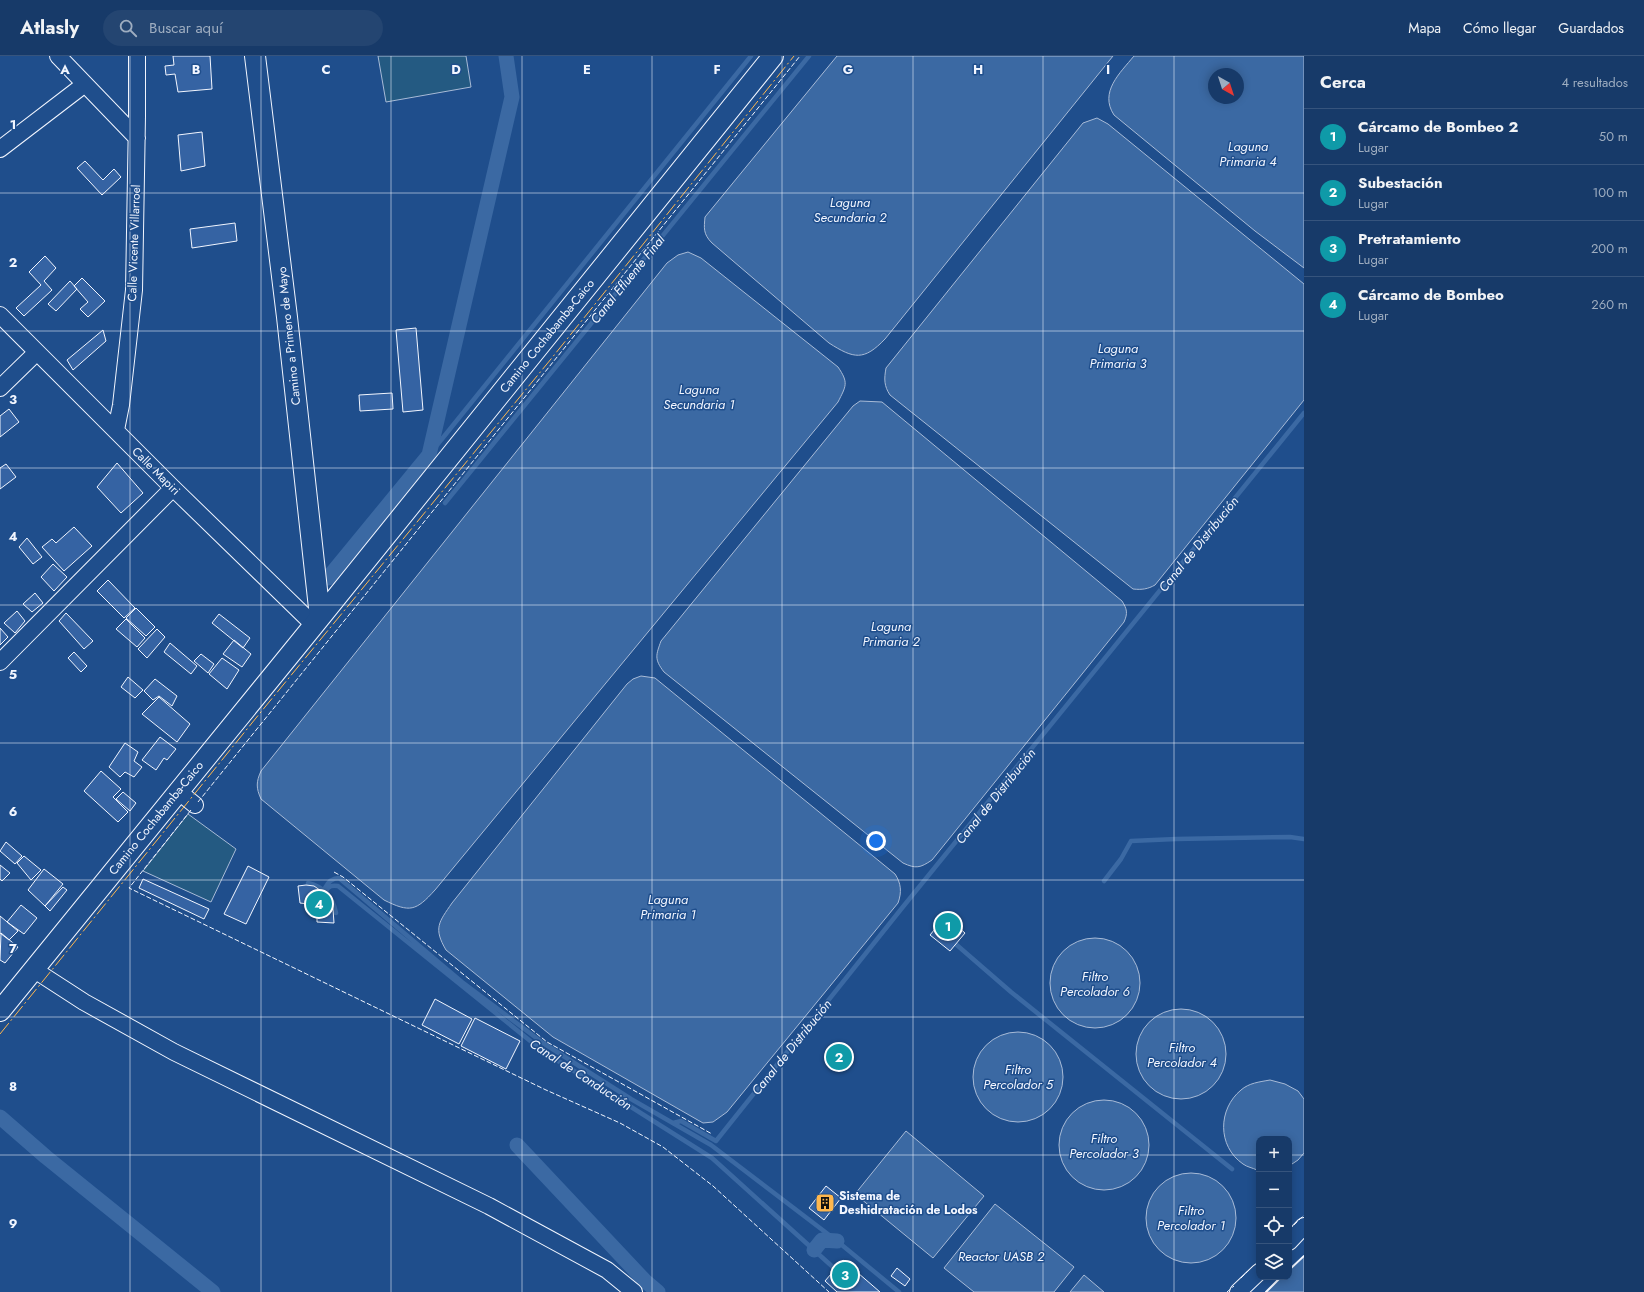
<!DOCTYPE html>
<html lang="es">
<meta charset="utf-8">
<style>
:root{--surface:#173a69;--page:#244571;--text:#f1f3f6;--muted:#9eadc0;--line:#36547d;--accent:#ffb74d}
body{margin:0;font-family:Jost,sans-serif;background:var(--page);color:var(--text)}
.controls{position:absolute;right:12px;bottom:12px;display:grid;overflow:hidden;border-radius:8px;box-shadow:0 2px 10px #0003}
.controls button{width:36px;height:36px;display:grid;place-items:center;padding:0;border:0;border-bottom:1px solid var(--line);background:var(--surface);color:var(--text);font:20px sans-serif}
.compass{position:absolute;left:1208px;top:12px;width:36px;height:36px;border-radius:50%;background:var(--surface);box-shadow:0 2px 10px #0003;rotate:141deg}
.you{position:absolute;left:876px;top:785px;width:14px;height:14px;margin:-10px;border:3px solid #fff;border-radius:50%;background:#1a73e8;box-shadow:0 0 0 6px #1a73e833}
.badge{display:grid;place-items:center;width:26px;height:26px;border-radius:50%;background:var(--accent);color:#fff;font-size:13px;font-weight:700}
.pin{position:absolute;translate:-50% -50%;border:2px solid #fff;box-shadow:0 1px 4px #0006}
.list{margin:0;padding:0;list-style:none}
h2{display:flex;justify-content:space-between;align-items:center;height:52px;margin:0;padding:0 16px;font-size:17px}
h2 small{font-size:13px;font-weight:400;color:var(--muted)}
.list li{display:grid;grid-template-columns:26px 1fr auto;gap:12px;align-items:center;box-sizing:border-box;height:56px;padding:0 16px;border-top:1px solid var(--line)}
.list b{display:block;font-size:15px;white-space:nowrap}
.list p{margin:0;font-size:13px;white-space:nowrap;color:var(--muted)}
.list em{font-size:13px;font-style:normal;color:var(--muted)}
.icon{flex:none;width:22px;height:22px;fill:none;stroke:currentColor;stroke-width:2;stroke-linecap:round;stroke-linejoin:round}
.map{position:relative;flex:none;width:1304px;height:1236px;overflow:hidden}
header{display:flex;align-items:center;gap:24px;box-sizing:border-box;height:56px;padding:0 20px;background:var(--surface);border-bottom:1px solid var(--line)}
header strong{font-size:19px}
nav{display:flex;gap:22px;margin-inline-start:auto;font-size:14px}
.search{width:280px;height:36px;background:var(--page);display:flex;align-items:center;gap:10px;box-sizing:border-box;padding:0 14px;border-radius:22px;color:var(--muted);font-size:15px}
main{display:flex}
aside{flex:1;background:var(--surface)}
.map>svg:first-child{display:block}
</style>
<header>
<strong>Atlasly</strong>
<div class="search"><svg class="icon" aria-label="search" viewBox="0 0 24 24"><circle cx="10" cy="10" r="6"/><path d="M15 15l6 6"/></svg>Buscar aquí</div>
<nav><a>Mapa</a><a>Cómo llegar</a><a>Guardados</a></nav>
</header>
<main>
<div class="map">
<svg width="1304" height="1236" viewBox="0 0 1304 1236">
<rect width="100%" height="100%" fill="#1f4e8c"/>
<path fill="#245a82" stroke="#a8bbd7" d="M378,0H466L471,31L386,46Z
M188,758L236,793L211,846L143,815Z"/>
<path fill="#3b69a3" stroke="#a8bbd7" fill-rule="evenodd" d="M837,0H1113L885,283C864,305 854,303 829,287L712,187C703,178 704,172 705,161Z
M1134,0H1304V212L1255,175L1114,59C1099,36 1120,17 1134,0ZM1214,18H1238V42H1214Z
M1097,62L1108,68L1304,228V344L1155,529C1148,533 1142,534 1133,533L890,339C884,330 884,323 886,312L1083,67Z
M688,196L701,202L838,311C849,327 846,330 838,346L435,834C416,855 410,857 384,844L261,743C256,732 256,726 261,715L667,207L678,199Z
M860,345L882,346L1122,545C1127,553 1128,557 1124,566L932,804C920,812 916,813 903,807L664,616C654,603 656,599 661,585L853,350Z
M641,620L655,622L895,818C901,827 902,836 898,847L727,1056L713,1066L703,1067L553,981L446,894C433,872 439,866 452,847L627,628L633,623Z
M1050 927a45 45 0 1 1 90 0a45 45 0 1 1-90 0Z
M1136 998a45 45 0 1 1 90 0a45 45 0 1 1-90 0Z
M973 1021a45 45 0 1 1 90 0a45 45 0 1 1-90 0Z
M1270,1024L1285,1028L1298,1035L1304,1043V1097L1298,1104L1289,1110V1083H1259V1114H1257C1253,1112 1247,1111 1243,1108C1217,1090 1218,1053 1241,1034C1249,1027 1259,1026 1270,1024Z
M1059 1089a45 45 0 1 1 90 0a45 45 0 1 1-90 0Z
M906,1075L984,1140L933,1202L855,1138Z
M1146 1162a45 45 0 1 1 90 0a45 45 0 1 1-90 0Z
M995,1148L1074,1211L1054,1236H974L944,1212Z
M1304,1200V1236H1266L1281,1221H1289V1214Z
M1084,1219L1104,1236H1070Z"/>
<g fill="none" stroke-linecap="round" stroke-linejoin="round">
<path stroke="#3b69a3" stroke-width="4.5" d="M429,399L751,0
M445,447L809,0
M1104,825L1121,803L1131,785L1176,783L1290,781L1304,783
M308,827C325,831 333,841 336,857
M325,832C328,826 332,822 339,822L462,926L543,987L631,1043L711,1089L837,1185L899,1236
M326,835C329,830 332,829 338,830L544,996L712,1102L835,1213
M951,884L1011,936L1232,1113
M673,1067L681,1065L716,1085L902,852L1304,357"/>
<path stroke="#3b69a3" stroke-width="15" d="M328,522L429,399L512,41L506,0
M0,1061L46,1101L213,1236
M517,1089L645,1225L658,1236
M814,1194L822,1184L837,1185"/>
</g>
<path fill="#3563a3" stroke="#f2f6ff" d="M173,0H210L212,33L178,36L175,18L166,19L165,10L174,9Z
M202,76L205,110L181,115L178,79Z
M85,105L103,124L114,113L121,121L102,139L77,112Z
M235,167L237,185L192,192L190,173Z
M45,200L56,212L44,225L52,234L24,260L16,252L41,229L29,216Z
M82,222L105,245L88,261L80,253L88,246L74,230Z
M70,225L77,233L56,255L48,248Z
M416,272L423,354L403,356L396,274Z
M103,274L106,285L73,314L67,304Z
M392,337L393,353L360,355L359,339Z
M9,353L19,366L0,381V360Z
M117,407L143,437L121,457L97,431Z
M6,408L16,421L0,433V412Z
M74,471L92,490L64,515L42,491L52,483L56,487Z
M27,482L42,501L33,508L19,491Z
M53,508L67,521L54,535L41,521Z
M108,524L135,552L124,562L97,535Z
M35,537L43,547L32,556L23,548Z
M136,552L155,571L146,580L126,562Z
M17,555L25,565L15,577L4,567Z
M66,557L93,585L84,593L59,565Z
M219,558L250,582L243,592L212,567Z
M126,563L145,582L137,591L116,573Z
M0,572L8,581L0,589Z
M157,573L165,581L147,602L138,593Z
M234,584L251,598L242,611L223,598Z
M170,587L197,610L191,618L164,596Z
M74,596L87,610L81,616L68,602Z
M201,598L214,608L208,617L194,605Z
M222,602L239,614L227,633L209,618Z
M128,621L143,634L135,642L121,631Z
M155,623L177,640L172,650L159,640L153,644L144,635Z
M159,641L190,668L177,686L142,658Z
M160,681L176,693L167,704L164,702L156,714L142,704Z
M125,687L138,696L134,705L142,711L134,721L125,716L120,721L109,711Z
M101,715L121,733L113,741L128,756L118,766L84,735Z
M123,736L136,747L130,755L116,743Z
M6,786L22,800L15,808L0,795Z
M24,800L41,814L31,824L17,807Z
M0,809L10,817L2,825L0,823Z
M248,810L269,821L246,868L224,858Z
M44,813L63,828L45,850L28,834Z
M143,823L209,853L204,863L139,832Z
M306,829L314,830L327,839L331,845L333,853L334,867L317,866V859L314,852L308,848L300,847L298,830Z
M63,831L67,834L50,855L45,850Z
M21,849L37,862L24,878L7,866Z
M949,856L953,860L950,864L965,877L950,895L930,879Z
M0,860L18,875L9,884L0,877Z
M1,877L18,891L5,907L0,904Z
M435,943L472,963L459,988L422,969Z
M475,962L520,985L506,1013L461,990Z
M836,989L851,1000L842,1013L827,1001Z
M826,1130L841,1142L824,1164L809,1152Z
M843,1204L880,1236H837L825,1225Z
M897,1212L910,1223L905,1230L891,1220Z"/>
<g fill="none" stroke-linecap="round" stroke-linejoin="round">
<g stroke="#f2f6ff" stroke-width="18">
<path id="minor" d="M58,0L137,82
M0,93L85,28
M0,259L173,432L314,569
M0,332L37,296
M116,374L121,349L134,234L137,60V0
M0,606L173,432
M178,735L195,749
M33,913L84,946L174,996L489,1150L607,1214L634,1236
M1289,1186L1304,1170
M1238,1236L1259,1216"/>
</g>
<g stroke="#f2f6ff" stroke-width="22">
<path id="major" d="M255,0L287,261L320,561
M0,955L314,569L773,0"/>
</g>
<use href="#minor" stroke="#1f4e8c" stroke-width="16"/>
<use href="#major" stroke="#1f4e8c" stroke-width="20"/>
<path stroke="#f2f6ff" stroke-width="1" stroke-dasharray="5 2" stroke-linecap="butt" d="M198,746L800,0
M191,754L129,832L546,1034L620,1067L663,1091L713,1130L829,1236
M334,816L343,821L547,986L712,1078
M1289,1174L1304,1159
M1241,1222L1259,1204
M1227,1236L1234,1230"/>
<path stroke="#f2f6ff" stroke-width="2" d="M1289,1214L1304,1200
M1266,1236L1281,1221"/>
<path stroke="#ffb74d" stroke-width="1" stroke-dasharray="14 3 2 3" stroke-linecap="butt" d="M0,978L256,662L551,303L794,0"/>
</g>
<path fill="none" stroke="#f2f6ff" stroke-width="1" stroke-opacity="0.55" d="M130,0V1236M261,0V1236M391,0V1236M522,0V1236M652,0V1236M782,0V1236M913,0V1236M1043,0V1236M1174,0V1236M0,137H1304M0,275H1304M0,412H1304M0,549H1304M0,687H1304M0,824H1304M0,961H1304M0,1099H1259M1289,1099H1304"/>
<defs>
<g id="building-square" transform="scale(1)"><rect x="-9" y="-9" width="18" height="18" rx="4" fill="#ffb74d" stroke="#1f4e8c"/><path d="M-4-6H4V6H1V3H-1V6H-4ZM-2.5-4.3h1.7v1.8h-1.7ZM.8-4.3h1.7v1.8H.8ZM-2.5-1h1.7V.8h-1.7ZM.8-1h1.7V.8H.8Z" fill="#111"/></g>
</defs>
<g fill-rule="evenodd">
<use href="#building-square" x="825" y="1147"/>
</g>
<g text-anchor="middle" stroke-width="3" stroke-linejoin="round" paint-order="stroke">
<g font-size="12" fill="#f2f6ff" stroke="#1f4e8c">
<text transform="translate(134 187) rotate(-88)" y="4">Calle Vicente Villarroel</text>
<text transform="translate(289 280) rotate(-96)" y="4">Camino a Primero de Mayo</text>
<text transform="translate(547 280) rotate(-51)" y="4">Camino Cochabamba-Caico</text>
<text transform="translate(156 415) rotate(45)" y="4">Calle Mapiri</text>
<text transform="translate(156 762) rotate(-51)" y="4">Camino Cochabamba-Caico</text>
</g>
<g font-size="12" font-weight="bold" fill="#f2f6ff" stroke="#1f4e8c" text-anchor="start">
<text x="839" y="1144">Sistema de<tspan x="839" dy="14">Deshidratación de Lodos</tspan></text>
</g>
<g font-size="13" font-style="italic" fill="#f2f6ff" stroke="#1f4e8c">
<text x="1248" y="95">Laguna<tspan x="1248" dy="15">Primaria 4</tspan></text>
<text x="850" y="151">Laguna<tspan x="850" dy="15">Secundaria 2</tspan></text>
<text transform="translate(627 223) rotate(-51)" y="5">Canal Efluente Final</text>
<text x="1118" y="297">Laguna<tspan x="1118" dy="15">Primaria 3</tspan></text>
<text x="699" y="338">Laguna<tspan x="699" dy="15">Secundaria 1</tspan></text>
<text transform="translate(1198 488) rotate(-51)" y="5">Canal de Distribución</text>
<text x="891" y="575">Laguna<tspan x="891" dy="15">Primaria 2</tspan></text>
<text transform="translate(995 740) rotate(-51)" y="5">Canal de Distribución</text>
<text x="668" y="848">Laguna<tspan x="668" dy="15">Primaria 1</tspan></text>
<text x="1095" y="925">Filtro<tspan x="1095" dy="15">Percolador 6</tspan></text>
<text transform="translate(791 991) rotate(-51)" y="5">Canal de Distribución</text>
<text x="1182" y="996">Filtro<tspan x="1182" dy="15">Percolador 4</tspan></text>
<text x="1018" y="1018">Filtro<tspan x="1018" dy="15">Percolador 5</tspan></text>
<text transform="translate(581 1018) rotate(33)" y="5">Canal de Conducción</text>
<text x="1104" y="1087">Filtro<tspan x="1104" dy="15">Percolador 3</tspan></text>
<text x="1191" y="1159">Filtro<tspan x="1191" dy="15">Percolador 1</tspan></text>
<text x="1001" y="1205">Reactor UASB 2</text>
</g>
</g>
<g font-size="13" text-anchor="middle" font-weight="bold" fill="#f2f6ff" stroke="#1f4e8c" stroke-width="3" stroke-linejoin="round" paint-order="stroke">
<text x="65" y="18">A</text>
<text x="196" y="18">B</text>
<text x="326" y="18">C</text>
<text x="456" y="18">D</text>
<text x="587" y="18">E</text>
<text x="717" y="18">F</text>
<text x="848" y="18">G</text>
<text x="978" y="18">H</text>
<text x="1108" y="18">I</text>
<text x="13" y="73">1</text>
<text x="13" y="211">2</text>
<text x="13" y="348">3</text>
<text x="13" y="485">4</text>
<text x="13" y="623">5</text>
<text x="13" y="760">6</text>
<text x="13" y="897">7</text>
<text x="13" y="1035">8</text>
<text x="13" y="1172">9</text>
</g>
</svg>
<div class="controls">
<button>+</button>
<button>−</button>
<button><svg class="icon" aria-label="locate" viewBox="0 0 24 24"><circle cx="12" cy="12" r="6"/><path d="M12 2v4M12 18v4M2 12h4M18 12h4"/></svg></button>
<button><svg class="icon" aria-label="layers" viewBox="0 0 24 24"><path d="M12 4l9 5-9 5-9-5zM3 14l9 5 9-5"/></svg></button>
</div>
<svg class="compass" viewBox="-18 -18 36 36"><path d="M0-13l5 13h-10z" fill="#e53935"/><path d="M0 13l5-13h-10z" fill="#9eadc0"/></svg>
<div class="you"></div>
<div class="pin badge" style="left:948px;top:870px;background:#0f9aa8">1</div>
<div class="pin badge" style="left:839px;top:1001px;background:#0f9aa8">2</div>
<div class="pin badge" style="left:845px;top:1219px;background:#0f9aa8">3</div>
<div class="pin badge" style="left:319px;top:848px;background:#0f9aa8">4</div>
</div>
<aside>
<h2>Cerca<small>4 resultados</small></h2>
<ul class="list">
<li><span class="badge" style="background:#0f9aa8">1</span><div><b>Cárcamo de Bombeo 2</b><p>Lugar</p></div><em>50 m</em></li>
<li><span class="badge" style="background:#0f9aa8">2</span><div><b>Subestación</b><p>Lugar</p></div><em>100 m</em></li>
<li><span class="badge" style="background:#0f9aa8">3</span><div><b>Pretratamiento</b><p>Lugar</p></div><em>200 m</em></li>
<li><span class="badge" style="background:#0f9aa8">4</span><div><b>Cárcamo de Bombeo</b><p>Lugar</p></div><em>260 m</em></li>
</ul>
</aside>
</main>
